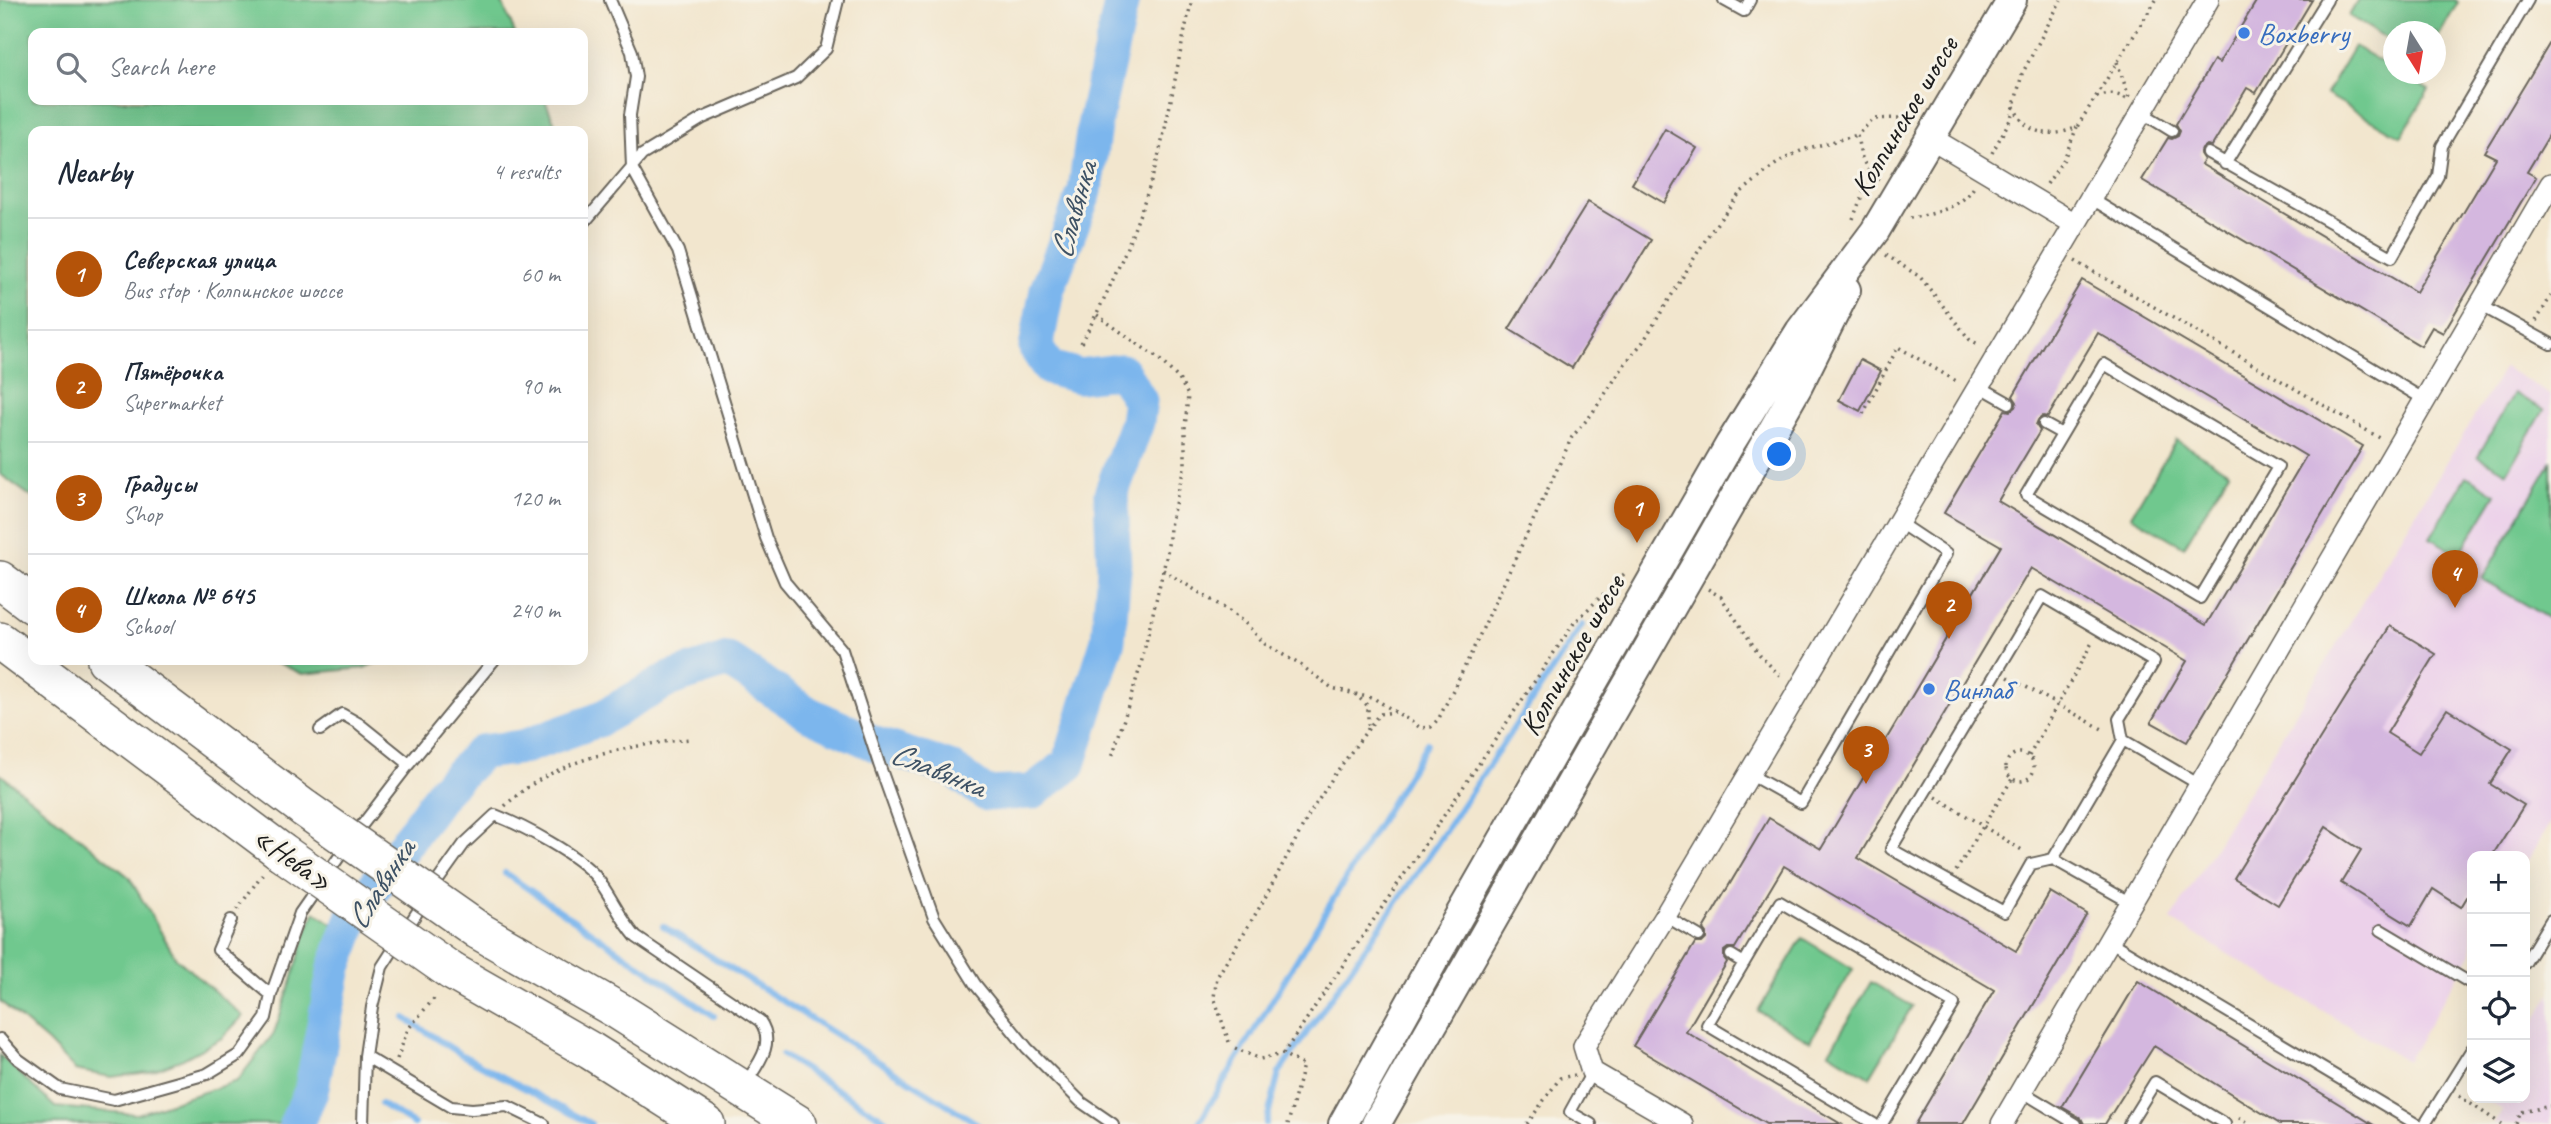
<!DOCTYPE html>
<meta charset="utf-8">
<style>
:root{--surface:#fff;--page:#f2f2f3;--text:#1f2937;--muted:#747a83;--line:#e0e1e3;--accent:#b45309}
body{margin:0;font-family:Caveat,sans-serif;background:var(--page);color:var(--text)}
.controls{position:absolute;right:21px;bottom:21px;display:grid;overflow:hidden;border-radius:14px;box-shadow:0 7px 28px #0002}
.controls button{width:63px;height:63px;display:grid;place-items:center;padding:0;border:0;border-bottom:2px solid var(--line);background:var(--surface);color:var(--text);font:35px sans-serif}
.compass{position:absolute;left:2383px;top:21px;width:63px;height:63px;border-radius:50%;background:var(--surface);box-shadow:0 7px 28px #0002;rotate:169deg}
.you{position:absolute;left:1780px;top:455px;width:24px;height:24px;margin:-18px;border:5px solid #fff;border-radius:50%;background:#1a73e8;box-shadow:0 0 0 10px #1a73e833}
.badge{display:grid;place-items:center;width:46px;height:46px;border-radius:50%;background:var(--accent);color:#fff;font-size:23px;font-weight:700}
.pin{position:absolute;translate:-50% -58px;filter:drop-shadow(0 2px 4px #0008)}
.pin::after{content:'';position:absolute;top:37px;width:24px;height:21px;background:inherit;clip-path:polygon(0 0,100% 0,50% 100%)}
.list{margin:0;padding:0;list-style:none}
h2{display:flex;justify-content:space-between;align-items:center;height:91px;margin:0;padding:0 28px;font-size:30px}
h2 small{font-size:23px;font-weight:400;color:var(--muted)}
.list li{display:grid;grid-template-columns:46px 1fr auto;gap:21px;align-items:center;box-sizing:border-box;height:112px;padding:0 28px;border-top:2px solid var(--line)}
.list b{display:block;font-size:26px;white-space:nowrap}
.list p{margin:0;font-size:23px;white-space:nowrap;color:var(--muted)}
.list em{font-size:23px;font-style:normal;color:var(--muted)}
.icon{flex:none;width:38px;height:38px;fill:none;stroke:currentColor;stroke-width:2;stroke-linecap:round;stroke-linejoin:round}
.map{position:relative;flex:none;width:2551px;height:1124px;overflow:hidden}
.search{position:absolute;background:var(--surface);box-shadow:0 7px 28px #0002;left:28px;top:28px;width:560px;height:77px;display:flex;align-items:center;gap:18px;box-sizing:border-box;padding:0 24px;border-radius:14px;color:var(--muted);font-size:26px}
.panel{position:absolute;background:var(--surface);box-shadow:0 7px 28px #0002;left:28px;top:126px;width:560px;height:539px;border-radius:14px}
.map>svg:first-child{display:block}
</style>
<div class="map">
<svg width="2551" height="1124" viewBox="0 0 2551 1124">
<rect width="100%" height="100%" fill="#f7f3e8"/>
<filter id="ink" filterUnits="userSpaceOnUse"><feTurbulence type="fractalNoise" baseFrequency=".0143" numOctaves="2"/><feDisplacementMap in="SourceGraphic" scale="14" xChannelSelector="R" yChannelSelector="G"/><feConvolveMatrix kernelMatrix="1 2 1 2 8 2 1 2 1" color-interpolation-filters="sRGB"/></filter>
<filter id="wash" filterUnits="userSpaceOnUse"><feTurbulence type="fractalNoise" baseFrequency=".00686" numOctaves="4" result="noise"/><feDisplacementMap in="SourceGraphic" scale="28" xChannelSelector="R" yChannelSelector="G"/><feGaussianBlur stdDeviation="1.57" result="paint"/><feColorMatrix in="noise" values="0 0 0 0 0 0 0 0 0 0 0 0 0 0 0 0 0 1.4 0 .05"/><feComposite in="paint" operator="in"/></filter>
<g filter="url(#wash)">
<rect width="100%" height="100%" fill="#f2e6ce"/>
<path fill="#ecd1ea" d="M2504,367L2551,395V821L2525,865V856H2472V952L2407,1061L2171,920Z
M2551,994V1124H2494L2503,1110L2486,1101L2488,1098H2525V1037Z"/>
<path fill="#6fc88e" stroke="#467255" stroke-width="2" d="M0,0H501L515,33H33V100H545L558,131H33V498L0,474Z
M2358,0H2455L2458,2L2436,41V32H2394L2393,42L2349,16Z
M2354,46L2393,69L2394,74H2401L2429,90L2401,137L2326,94Z
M2514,393L2544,410L2507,473L2478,456Z
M2176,440L2229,472L2184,547L2131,516Z
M2551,462V620L2482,579Z
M2467,476L2496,494L2459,555L2430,538Z
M272,660H382L364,668L302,674Z
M0,774L129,877L176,958L243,1016L222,1038L183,1059L149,1072L111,1077L75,1070L48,1042L0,1001Z
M315,912L344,931L328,964L298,1097L279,1124H0V1055L55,1107L137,1114L237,1081L274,1033L292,980L305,935Z
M1802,938L1853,969L1810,1041L1758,1011Z
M1871,982L1912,1006L1870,1077L1829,1052Z"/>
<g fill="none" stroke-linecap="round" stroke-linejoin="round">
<path stroke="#7cb6ed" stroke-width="6" d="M505,873L714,1016
M663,926L978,1124
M405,1018L462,1055L591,1124
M782,1055L892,1124
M381,1104L414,1124
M1198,1124L1427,743
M1266,1124L1279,1073L1432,851L1582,625"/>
<path stroke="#7cb6ed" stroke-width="35" d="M296,1124L311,1092L335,967L354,915L443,791L481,752L523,747L598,720L670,679L728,660L809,714L875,744L952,769L986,794L1032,792L1069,764L1108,640L1114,570L1111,494L1137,422L1140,401L1122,371L1079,376L1049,368L1036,348L1047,290L1085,191L1094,126L1122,0"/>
</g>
<g id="blocks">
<path fill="#d4b7df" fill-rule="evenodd" d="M2257,0H2312L2256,93L2247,88L2212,146L2207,145L2202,149L2200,154L2204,160L2201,164L2416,292L2496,158L2484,152L2551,41V132L2527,172L2536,177L2443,333L2432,327L2421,346L2142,180L2168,138L2172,139L2178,136L2180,131L2176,124L2214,60L2219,63Z
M1665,129L1697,148L1664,203L1632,184Z
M1588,202L1651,240L1572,368L1509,329Z
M2082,280L2363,446L2187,742L2151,722L2187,661L2031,568L1858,858L2016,951L2050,892L2087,914L1963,1124H1915L1994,990L1784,866L1735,948H1728L1724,951V958L1727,962L1686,1032L1841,1124H1766L1633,1046L1695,943H1702L1706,939V933L1703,929L1769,818L1821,849L2001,546L1944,513L2005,410L2010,411L2015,407L2017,402L2013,396ZM2098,333L2306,456L2206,625L1998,501L2040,431L2036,425L2038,420L2043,416L2048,417Z
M1860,360L1881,371L1860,411L1839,400Z
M2390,626L2436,654L2387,733L2419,753L2447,709L2512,749L2490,784L2524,805L2492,856H2472V889L2461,907L2433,889L2411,926L2341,883L2361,850L2326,827L2278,905L2234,878Z
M2138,981L2372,1124H2280L2154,1046L2105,1124H2084L2081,1118L2062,1107Z"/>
</g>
</g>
<g filter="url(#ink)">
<use href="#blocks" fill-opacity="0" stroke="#67635a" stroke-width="2"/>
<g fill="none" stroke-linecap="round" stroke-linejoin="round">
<g stroke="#67635a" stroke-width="14">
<path id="lane" d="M610,0L632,52L636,77L630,115L632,168L678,251L766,538L785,582L842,650L879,764L934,918L975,984L1027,1048L1081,1102L1113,1124
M1724,0L1744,11L1750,0
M2141,112L2172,131
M2208,153L2392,257L2438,176L2442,146L2528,0
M2225,164L2327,0
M2090,198L2425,400
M583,224L642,155L703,118L796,78L826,49L838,0
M2480,305L2551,344
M2104,364L2278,467L2200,598L2026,495Z
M1979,386L2009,403
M2044,424L2062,434
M320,730L342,714L358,723L409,764
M1749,774L1801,803L1946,554L1898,522
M2053,859L2031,864L2004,912L1891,849L2042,596L2154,662L2119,719L2123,740
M2131,903L2053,859L2123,740L2200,785
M1665,916L1699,936
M231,920L218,950L271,995
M2381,930L2472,984
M2109,941L2416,1124
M1731,955L1744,963
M2525,963L2551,920
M0,1039L18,1059L60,1089L114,1100L207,1074L240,1054L266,1018L271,995L300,913L353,837L409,764L494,660
M365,1056L451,1107L472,1109L507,1106L544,1124
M2021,1091L2076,1124
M363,1124L365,1056L372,1007L382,967L434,886L464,844L495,815C523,826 579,855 597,878C612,897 620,919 636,937L760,1021C776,1044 758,1064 745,1084
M1591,1124L1570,1112L1592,1072
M1874,1124L1707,1025L1780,902L1954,1004L1882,1124
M2129,1124L2155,1082L2225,1124
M2425,1124L2472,1049"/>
</g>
<g stroke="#67635a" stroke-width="24">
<path id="street" d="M1931,138L2075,224
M1682,1124L1592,1072L1584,1046L1665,916L2208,0
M2002,1124L2551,184"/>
</g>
<g stroke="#67635a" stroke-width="32">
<path id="secondary" d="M1343,1124L1439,951L1730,444L1800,331L1875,231L2012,0
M1376,1124L1798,386L1846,290"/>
</g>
<g stroke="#67635a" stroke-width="40">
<path id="highway" d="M0,580L33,605
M0,641L280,851
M106,660L305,809
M479,931L617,1010L798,1124
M451,971L591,1051L706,1124"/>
</g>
<path stroke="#67635a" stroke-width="3.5" stroke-dasharray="2 5" stroke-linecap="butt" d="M2117,62L2129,97
M2097,97C2109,93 2117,93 2129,100
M2014,106C2024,135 2052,139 2077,127L2156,0
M1992,153L2011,118L2022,74L2061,0
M1879,180C1863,168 1860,154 1857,135L1874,119L1898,118L1911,126
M2047,184L2064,159L2077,127
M1910,218C1932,215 1964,207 1975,185
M1853,219L1870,174
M1886,255L1920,277L1970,340L1980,345
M2075,261L2380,438
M1097,315L1159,359L1179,379L1188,395L1185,428V464L1171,520L1167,554L1140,668L1112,757
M2536,321L2551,296
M1081,343C1106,298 1127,251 1144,202C1168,137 1175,67 1192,0
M1863,414L1898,347L1958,382
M1163,570L1229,611L1245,623L1265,644L1302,666L1332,688L1375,699L1421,728L1431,727L1439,718L1469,658L1572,437L1591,415L1627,361L1643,342L1709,234L1740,193L1780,161L1805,149L1857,135
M1708,589L1721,597L1759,654L1783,679
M2008,677L2106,731
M1355,694L1368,706V727
M2006 767a14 14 0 1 1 28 0a14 14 0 1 1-28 0Z
M2029,756L2093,641
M1936,797L2025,852
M505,806C551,760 627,745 690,739
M1956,871L2012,779
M237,910L263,873
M1229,1042L1214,997L1217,977L1261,905L1309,815L1335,774L1379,714L1395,712
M1235,1048L1260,1059L1283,1054L1303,1065L1288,1124
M1283,1054L1574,623L1625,573
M397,1059L408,1029L437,995
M2459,1096L2501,1124
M2239,1118L2249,1124
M1527,1124L1560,1078L1575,1075
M2516,1124L2521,1112L2551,1106"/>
<use href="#lane" stroke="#fff" stroke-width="10"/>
<use href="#street" stroke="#fff" stroke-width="21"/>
<use href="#secondary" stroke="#fff" stroke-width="28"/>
<use href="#highway" stroke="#fff" stroke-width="37"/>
<g stroke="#67635a" stroke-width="40" stroke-linecap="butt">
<path id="highway-bridge" d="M305,809L479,931
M280,851L451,971"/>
</g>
<use href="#highway-bridge" stroke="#fff" stroke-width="37"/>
</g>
</g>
<g fill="#3f7fe0" stroke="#f7f3e8" stroke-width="2.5">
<circle cx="2244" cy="33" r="7"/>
<circle cx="1929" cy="689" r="7"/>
</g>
<g text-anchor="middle" stroke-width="6" stroke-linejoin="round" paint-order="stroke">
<g font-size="30" fill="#366cbe" stroke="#f7f3e8" text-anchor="start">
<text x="2258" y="43">Boxberry</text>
<text x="1943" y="699">Винлаб</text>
</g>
<g font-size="30" fill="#1c1c1c" stroke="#f7f3e8">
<text transform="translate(1904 116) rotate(-59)" y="10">Колпинское шоссе</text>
<text transform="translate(1572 655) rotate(-60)" y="10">Колпинское шоссе</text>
<text transform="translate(293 859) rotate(36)" y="10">«Нева»</text>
</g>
<g font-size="32" font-style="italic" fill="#3e5265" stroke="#f7f3e8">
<text transform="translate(1073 210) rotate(-74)" y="11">Славянка</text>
<text transform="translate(938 769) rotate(22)" y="11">Славянка</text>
<text transform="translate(380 884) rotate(-57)" y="11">Славянка</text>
</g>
</g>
</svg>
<div class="controls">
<button>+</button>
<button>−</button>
<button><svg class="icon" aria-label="locate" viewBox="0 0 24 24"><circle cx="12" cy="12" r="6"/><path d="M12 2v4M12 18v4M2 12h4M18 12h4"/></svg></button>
<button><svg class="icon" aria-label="layers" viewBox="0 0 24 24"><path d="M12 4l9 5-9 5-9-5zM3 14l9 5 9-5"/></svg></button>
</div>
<svg class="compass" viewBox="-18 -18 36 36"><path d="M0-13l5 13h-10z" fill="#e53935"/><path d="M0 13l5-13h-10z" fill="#747a83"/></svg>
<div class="you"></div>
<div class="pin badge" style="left:1637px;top:543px">1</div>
<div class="pin badge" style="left:1949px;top:639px">2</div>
<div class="pin badge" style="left:1866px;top:784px">3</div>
<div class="pin badge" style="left:2455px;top:608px">4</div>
<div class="search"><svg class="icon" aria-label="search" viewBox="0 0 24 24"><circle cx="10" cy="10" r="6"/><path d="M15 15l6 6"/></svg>Search here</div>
<section class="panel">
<h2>Nearby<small>4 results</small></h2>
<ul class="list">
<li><span class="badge">1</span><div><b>Северская улица</b><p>Bus stop · Колпинское шоссе</p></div><em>60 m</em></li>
<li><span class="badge">2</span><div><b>Пятёрочка</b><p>Supermarket</p></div><em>90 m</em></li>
<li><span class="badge">3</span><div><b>Градусы</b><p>Shop</p></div><em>120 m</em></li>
<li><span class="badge">4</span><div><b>Школа № 645</b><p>School</p></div><em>240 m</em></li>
</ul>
</section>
</div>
